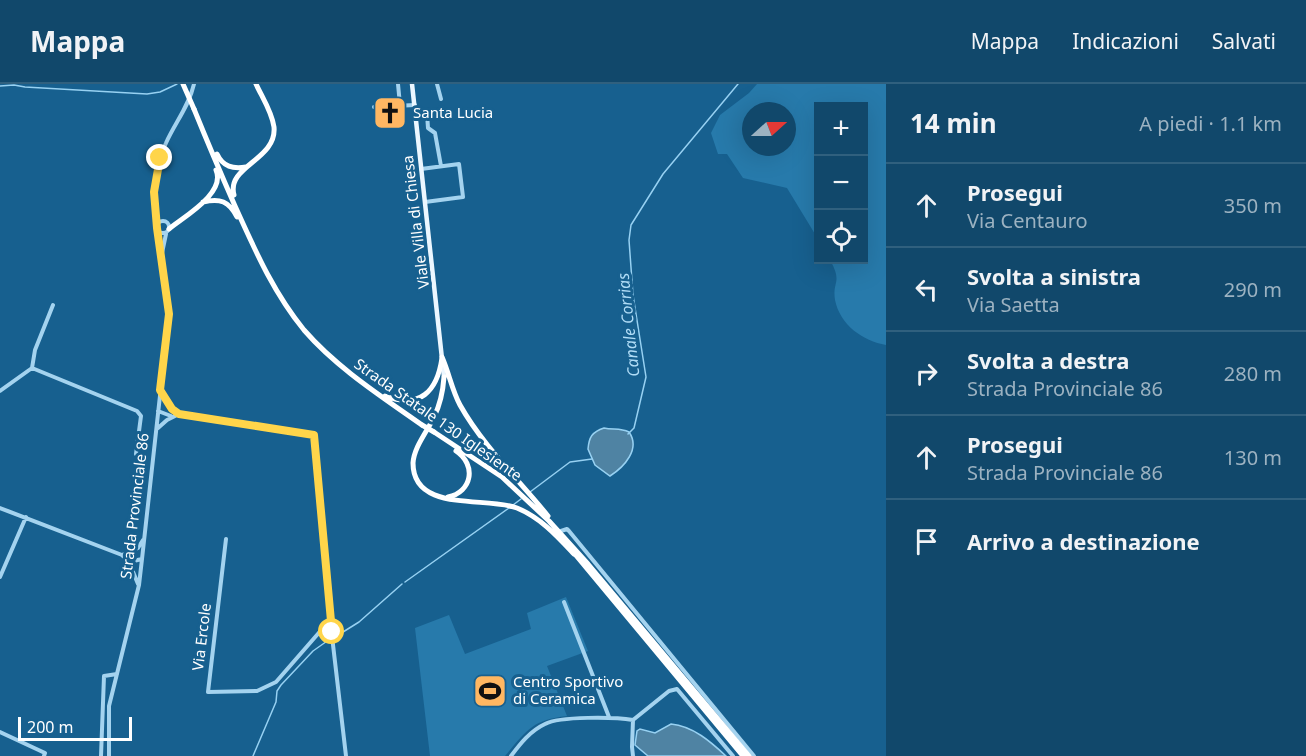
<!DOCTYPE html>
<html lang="it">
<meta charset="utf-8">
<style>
:root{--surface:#11486b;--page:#1a4f71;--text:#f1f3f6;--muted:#9cb2c1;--line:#30607e}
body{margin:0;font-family:"Noto Sans",sans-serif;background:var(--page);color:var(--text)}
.controls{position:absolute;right:18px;top:18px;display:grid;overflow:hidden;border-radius:0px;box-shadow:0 6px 24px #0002}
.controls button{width:54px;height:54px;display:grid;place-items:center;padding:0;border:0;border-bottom:2px solid var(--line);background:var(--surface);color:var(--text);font:30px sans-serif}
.compass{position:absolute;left:742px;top:18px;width:54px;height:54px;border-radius:50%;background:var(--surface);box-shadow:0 6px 24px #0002;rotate:69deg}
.scale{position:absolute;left:18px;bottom:15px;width:114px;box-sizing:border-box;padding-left:6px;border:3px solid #fff;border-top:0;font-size:16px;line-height:21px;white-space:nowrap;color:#fff;-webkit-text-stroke:4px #17608f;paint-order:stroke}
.stop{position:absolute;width:18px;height:18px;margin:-14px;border:4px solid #ffd54a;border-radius:50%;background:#fff}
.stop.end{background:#ffd54a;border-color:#fff;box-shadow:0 2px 6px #0008}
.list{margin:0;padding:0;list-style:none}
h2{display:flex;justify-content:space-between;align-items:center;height:78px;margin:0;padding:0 24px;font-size:26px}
h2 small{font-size:20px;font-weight:400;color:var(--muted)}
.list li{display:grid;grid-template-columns:39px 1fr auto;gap:18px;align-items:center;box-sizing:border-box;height:84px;padding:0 24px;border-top:2px solid var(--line)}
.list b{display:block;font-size:22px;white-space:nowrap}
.list p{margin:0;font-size:20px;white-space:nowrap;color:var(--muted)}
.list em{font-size:20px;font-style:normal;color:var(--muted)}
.icon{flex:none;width:33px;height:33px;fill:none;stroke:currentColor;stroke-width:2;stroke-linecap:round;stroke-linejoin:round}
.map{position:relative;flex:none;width:886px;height:672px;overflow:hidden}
header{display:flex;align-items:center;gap:36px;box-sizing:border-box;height:84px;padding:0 30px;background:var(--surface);border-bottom:2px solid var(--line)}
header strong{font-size:28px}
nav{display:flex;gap:33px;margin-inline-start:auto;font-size:21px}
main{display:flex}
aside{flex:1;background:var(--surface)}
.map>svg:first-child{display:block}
</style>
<header>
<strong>Mappa</strong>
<nav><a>Mappa</a><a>Indicazioni</a><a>Salvati</a></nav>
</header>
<main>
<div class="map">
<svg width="886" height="672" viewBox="0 0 886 672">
<rect width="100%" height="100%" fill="#17608f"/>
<path fill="#277aab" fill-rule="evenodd" d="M757,0H886V261C863,257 840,241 835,216C832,197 843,199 830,176H864V22H818V155L787,104L743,94L727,70H718L711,49L720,31L749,9ZM751,27H787V63H751Z
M566,513L588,567L547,582L567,632C532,636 527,646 505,672H430L415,544L449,531L465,570L531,545L527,529Z"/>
<path fill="#4f83a3" stroke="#97d1f2" stroke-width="1.5" d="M604,344C613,346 620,344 629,348C641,365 624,383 610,392L595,381L588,365C589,353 592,348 604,344Z
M671,640C693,642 711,658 726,672H648L635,661L637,647L640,645L655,649Z"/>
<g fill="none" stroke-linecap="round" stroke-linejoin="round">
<path stroke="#97d1f2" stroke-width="1.5" d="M0,2L14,1L25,3L147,10L160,8L177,0
M628,350L634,344L646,293L633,211L629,156L631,141L663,90L738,0
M530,408L570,378L592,375
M513,421L521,415
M405,498L509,424
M335,553L359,538L402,500
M253,672L276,618L277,607L281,601L313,567L330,555"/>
<path stroke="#a4d3ef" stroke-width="4" d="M398,0L400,21
M437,0L441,15
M374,23L415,21
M427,30L428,44L435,49L441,82
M421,85L459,80L463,113L425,118
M157 143a6 6 0 1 1 12 0a6 6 0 1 1-12 0Z
M157,142C155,113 153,86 166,59C175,39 189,22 194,0
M162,169L166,150
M32,284L137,327L141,332L136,370
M0,307L32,284L35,266L53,221
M161,307L172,325L178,330
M158,327L171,332
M158,344L167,336L179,330L314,351L330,535L346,672
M0,424L122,471L129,478L138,500
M561,447L567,445L569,447L754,672
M226,455L208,608L257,607L276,598L330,536
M122,471L138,464L143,456
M129,478L142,475
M0,493L26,433
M564,518L609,633
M0,648L45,669L44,672
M101,672L104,592L117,590
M109,672V622L139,501L142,475L169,230L158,147
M511,672C520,660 530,647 545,640C560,632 615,633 633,636L669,607L677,605L733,672
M633,672L632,663L633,636"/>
<path stroke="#ecf7ff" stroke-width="4.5" d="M412,0L444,293"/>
<path stroke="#fff" stroke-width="5" d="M194,25C207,57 221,90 235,122C255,166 273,208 304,246C337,284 381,312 422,341
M217,70C223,83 233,85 246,83
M234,111C226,82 277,76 274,43C272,28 262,13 256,0
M203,118C220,114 229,117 237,133
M169,145C185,132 226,109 216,86
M442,273C449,289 452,306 460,321C483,362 519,396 548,432
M444,293C443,307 440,321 434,333C427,348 414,363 413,379C413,429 486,412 517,424C541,434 557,452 574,470
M385,312C420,325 437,308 442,274
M434,348L502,393L549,437L588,480L749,672
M448,413C472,408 477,381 456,367
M574,469L743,672"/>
<path stroke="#fff" stroke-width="5" d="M183,0L194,25
M422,341L434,348"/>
</g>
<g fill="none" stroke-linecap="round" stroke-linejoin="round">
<path stroke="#ffd54a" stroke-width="8" d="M160,74L154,108L157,144L169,230L160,306L172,325L179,330L314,351L332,548"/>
</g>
<defs>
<g id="church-square" transform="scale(1.725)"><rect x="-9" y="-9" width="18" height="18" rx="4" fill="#ffb762" stroke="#17608f"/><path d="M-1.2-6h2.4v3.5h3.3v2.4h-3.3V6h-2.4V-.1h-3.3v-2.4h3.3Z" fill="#111"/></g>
<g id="stadium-square" transform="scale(1.725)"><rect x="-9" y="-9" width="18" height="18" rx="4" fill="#ffb762" stroke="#17608f"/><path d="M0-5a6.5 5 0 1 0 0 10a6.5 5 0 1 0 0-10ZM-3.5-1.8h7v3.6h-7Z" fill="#111"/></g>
</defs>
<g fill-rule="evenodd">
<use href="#church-square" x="390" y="29"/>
<use href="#stadium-square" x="490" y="607"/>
</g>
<g text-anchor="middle" stroke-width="6" stroke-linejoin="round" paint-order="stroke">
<g font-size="15" fill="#fff" stroke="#17608f" text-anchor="start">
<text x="413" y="34">Santa Lucia</text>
<text x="513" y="603">Centro Sportivo<tspan x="513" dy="17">di Ceramica</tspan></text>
</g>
<g font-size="15" fill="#fff" stroke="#17608f">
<text transform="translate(416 138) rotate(-97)" y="5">Viale Villa di Chiesa</text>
<text transform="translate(438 336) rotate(35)" y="5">Strada Statale 130 Iglesiente</text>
<text transform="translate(135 422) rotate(-83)" y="5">Strada Provinciale 86</text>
<text transform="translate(202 553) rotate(-83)" y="5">Via Ercole</text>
</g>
<g font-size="16" font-style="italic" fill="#b0dcf6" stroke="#17608f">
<text transform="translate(628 241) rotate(-96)" y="6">Canale Corrias</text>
</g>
</g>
</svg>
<div class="controls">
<button>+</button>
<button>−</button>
<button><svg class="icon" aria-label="locate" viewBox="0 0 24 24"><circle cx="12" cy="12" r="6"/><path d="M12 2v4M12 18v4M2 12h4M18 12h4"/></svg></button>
</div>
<svg class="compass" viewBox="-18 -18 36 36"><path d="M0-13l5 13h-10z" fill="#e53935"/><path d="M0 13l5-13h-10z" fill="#9cb2c1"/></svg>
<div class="scale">200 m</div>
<div class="stop" style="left:332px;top:548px"></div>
<div class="stop end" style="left:160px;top:74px"></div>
</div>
<aside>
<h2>14 min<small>A piedi · 1.1 km</small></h2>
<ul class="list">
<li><svg class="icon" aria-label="ahead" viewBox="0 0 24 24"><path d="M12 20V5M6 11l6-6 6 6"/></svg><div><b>Prosegui</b><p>Via Centauro</p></div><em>350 m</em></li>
<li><svg class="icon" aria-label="left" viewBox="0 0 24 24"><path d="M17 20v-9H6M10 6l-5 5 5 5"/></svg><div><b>Svolta a sinistra</b><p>Via Saetta</p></div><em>290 m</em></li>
<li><svg class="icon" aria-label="right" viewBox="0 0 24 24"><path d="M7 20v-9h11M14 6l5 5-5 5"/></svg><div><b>Svolta a destra</b><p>Strada Provinciale 86</p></div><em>280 m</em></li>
<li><svg class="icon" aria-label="ahead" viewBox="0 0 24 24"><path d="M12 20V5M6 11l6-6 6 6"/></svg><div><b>Prosegui</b><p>Strada Provinciale 86</p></div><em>130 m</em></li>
<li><svg class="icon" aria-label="arrive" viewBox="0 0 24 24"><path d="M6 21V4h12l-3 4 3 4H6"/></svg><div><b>Arrivo a destinazione</b></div></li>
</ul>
</aside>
</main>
